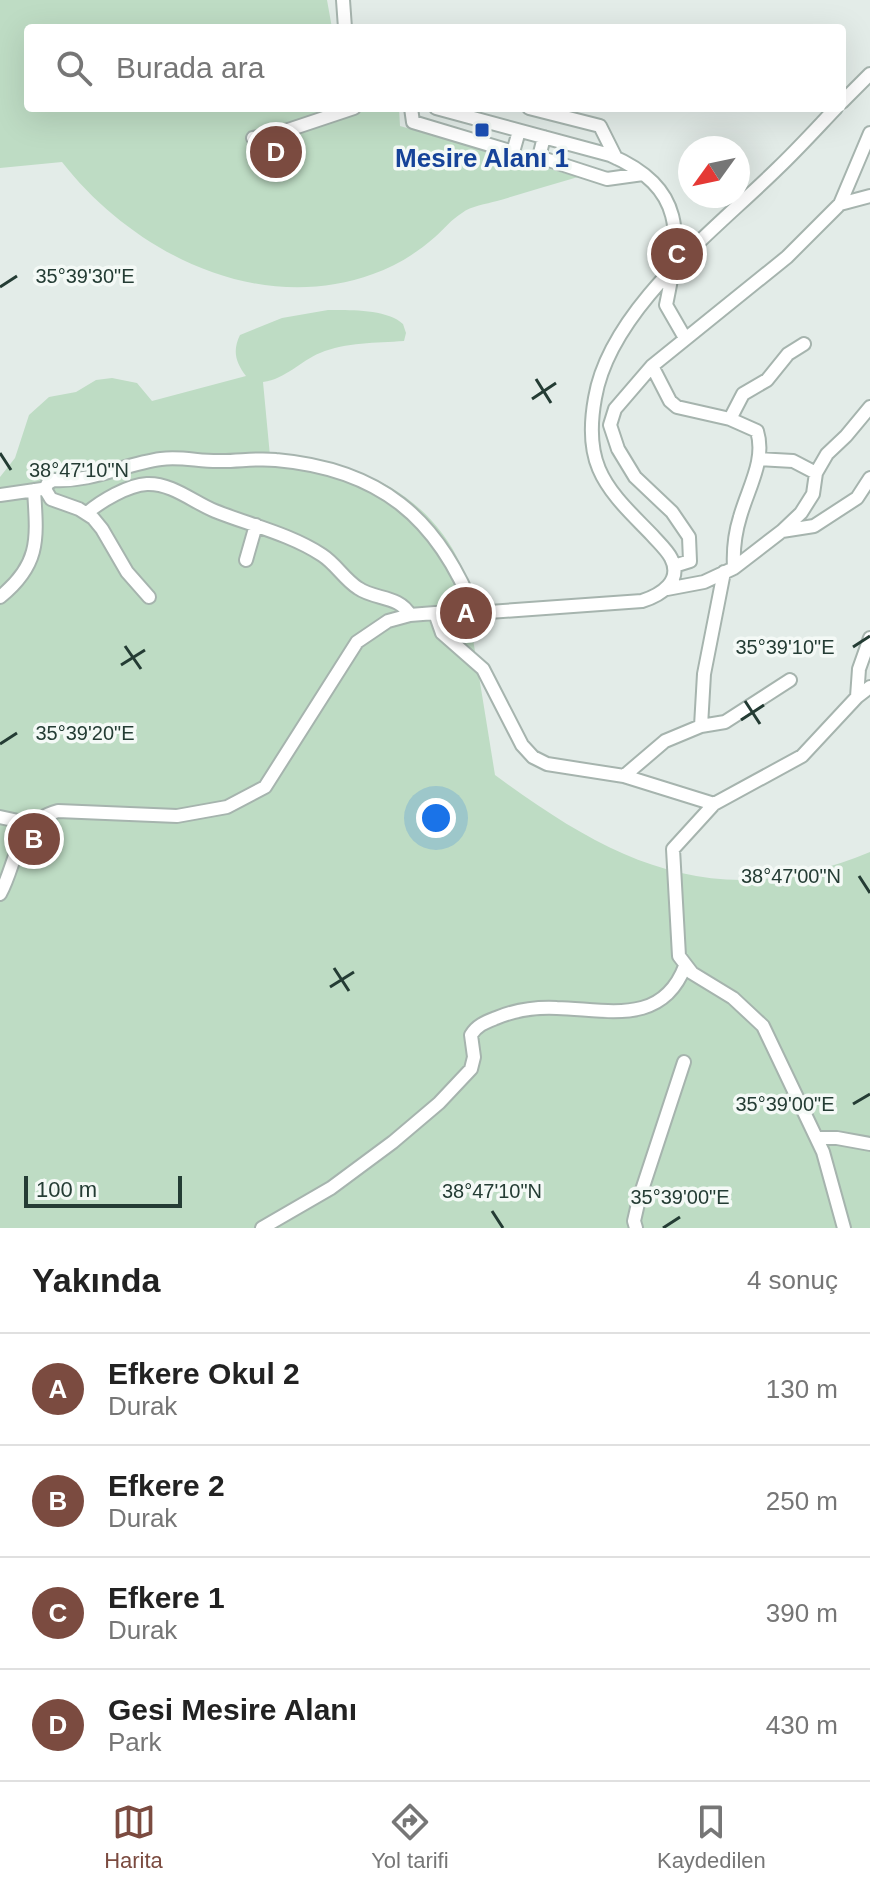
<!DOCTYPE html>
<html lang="tr">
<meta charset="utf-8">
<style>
:root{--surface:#fff;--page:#f6f6f6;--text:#222;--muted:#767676;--line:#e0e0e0;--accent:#7b4b40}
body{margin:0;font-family:Arial,sans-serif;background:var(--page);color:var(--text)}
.compass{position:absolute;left:678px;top:136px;width:72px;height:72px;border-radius:50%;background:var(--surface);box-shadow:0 8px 32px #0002;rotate:237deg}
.scale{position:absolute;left:24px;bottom:20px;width:158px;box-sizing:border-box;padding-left:8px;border:4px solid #243c34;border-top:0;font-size:22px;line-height:28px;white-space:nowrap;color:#243c34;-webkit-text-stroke:6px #f4f9f6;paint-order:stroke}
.you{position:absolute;left:436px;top:818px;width:28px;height:28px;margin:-20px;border:6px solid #fff;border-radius:50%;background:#1a73e8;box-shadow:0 0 0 12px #1a73e833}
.badge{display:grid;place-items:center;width:52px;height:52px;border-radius:50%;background:var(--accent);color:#fff;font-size:26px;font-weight:700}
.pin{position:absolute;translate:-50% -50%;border:4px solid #fff;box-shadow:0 2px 8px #0006}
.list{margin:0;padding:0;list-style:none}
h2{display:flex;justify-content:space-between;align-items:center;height:104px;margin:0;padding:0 32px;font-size:34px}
h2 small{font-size:26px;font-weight:400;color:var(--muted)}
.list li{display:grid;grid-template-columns:52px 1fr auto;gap:24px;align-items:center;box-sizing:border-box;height:112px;padding:0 32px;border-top:2px solid var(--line)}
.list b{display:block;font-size:30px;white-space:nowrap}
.list p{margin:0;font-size:26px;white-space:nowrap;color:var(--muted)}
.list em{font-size:26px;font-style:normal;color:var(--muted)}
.icon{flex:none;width:44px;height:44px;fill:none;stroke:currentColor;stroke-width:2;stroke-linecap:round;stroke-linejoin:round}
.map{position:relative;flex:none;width:870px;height:1228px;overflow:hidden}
.search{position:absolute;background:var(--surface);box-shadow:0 8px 32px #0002;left:24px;right:24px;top:24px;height:88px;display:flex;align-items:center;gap:20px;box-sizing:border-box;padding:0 28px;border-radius:8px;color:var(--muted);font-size:30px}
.sheet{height:552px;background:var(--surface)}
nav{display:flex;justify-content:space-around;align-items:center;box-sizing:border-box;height:112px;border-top:2px solid var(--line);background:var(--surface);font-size:22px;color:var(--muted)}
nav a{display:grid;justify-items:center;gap:4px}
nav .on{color:var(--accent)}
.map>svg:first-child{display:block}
</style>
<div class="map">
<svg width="870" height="1228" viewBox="0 0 870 1228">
<rect width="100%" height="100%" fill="#e3ece8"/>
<path fill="#bedcc4" d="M0,0H327L332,28H28V108H399L400,126L578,177C551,185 524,193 497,201C486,204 471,206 462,213C452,219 444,229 435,237C417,253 396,266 373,274C258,316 133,253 62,162L0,168Z
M328,310C350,310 387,309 403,324L406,333L404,341C376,343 346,342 320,353C300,361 286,379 263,382L270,456C296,460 325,463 351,470C400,485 440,519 461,565L495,775C618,866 720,914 870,852V1228H0V477L15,458L29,415L49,397L76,392L96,380L112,378L137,383L152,401L246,376C236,363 232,351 240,335L282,318Z"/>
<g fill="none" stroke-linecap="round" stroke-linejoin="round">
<g stroke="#a6b4ae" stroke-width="16">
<path id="minor" d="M343,0L345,28
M842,102L870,74
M411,108L413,122L513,152L519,131
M436,108L610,155C686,188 681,234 666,305L685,338
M529,108L600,126L616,158
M544,137L539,157L607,179L643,174
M253,138L276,134L354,108
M840,204L870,196
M652,366L670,401L677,407L730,419L757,431C766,460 748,488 740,517C735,533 733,550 734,568
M730,419L743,394L767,380L788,354L804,344
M759,459L793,461L816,473
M0,495L42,489
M87,513C101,501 128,485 147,484C172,483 193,502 215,511C250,525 290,534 322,555C336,564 344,579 358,588C375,600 399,595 410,615
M782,531L801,513L813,494L816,473L827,454L846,436L870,407
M246,560L256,525
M674,566L690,561L689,537L672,512L635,477L618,449L610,425L615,409L652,366L787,257L840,204L870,133
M667,589L704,582L734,568L782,531L814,526L857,498L870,478
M0,597C41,564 37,538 34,490
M149,597L127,572L102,529L93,518L79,509L51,499L45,489L48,483L54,480C93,482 124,464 161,459C181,456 201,462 222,461C240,461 258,458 276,460C379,469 438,517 475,613
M435,613L442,633L483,669L522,745L533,757L547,764L624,776L714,804
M857,697L859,669L870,638
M701,726L725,722L790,680
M624,776L665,741L701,726L704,674L724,572
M0,817L32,824
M0,894C18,861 14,823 58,811L177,816L227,807L265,787L357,642L388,621L410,615L435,613H475L642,601C661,595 683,581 671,558C667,550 658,542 652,535C633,515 610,495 599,469C590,448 591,420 595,398C610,309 716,229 777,169C798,149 817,128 836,108
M817,1138H837L870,1144
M262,1228L331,1188L393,1142L439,1103L471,1069L474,1057L471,1035C477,1025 486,1022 496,1018C515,1010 536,1007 557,1008C605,1009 662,1027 685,966
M636,1228L634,1221L639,1199L684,1062
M844,1228L823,1152L763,1026L733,998L692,973L679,956L673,849L714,804L802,756L857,697L870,687"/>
</g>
<use href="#minor" stroke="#fff" stroke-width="12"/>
</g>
<path fill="none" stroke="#243c34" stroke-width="3" d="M0,287L17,276M536,379L551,403M532,399L556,383M0,453L11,470M125,646L141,669M853,647L870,636M121,665L145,650M745,701L760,724M741,720L764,705M0,744L17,733M859,876L870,893M334,968L349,991M330,987L354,972M853,1104L870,1094M492,1211L503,1228M663,1228L680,1217"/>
<rect fill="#1a4fb4" stroke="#f4f9f6" stroke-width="3" x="474" y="122" width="16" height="16" rx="4"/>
<g text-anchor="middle" stroke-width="7" stroke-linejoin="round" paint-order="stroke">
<g font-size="26" font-weight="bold" fill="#164399" stroke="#f4f9f6">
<text x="482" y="167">Mesire Alanı 1</text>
</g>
</g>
<g font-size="20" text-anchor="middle" fill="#243c34" stroke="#f4f9f6" stroke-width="7" stroke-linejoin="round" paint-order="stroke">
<text x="85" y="283">35°39'30"E</text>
<text x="79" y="477">38°47'10"N</text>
<text x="785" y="654">35°39'10"E</text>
<text x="85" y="740">35°39'20"E</text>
<text x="791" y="883">38°47'00"N</text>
<text x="785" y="1111">35°39'00"E</text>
<text x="492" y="1198">38°47'10"N</text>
<text x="680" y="1204">35°39'00"E</text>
</g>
</svg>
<svg class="compass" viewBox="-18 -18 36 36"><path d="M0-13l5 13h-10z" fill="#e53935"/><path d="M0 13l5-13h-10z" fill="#767676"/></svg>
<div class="scale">100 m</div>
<div class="you"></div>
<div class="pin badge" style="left:466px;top:613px">A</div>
<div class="pin badge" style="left:34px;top:839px">B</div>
<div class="pin badge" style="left:677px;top:254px">C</div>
<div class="pin badge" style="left:276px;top:152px">D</div>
<div class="search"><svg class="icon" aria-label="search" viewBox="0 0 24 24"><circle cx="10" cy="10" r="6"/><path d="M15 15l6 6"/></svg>Burada ara</div>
</div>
<section class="sheet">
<h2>Yakında<small>4 sonuç</small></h2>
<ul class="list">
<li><span class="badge">A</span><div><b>Efkere Okul 2</b><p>Durak</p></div><em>130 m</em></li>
<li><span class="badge">B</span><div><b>Efkere 2</b><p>Durak</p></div><em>250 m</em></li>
<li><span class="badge">C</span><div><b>Efkere 1</b><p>Durak</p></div><em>390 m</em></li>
<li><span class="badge">D</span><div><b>Gesi Mesire Alanı</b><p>Park</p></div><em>430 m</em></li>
</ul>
</section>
<nav>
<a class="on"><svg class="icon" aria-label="map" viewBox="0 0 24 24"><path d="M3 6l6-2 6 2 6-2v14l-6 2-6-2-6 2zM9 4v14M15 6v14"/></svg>Harita</a>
<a><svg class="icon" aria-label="directions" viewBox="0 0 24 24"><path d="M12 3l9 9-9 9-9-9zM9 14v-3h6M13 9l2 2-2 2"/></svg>Yol tarifi</a>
<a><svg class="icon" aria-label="saved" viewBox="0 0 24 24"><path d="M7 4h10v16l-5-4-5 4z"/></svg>Kaydedilen</a>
</nav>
